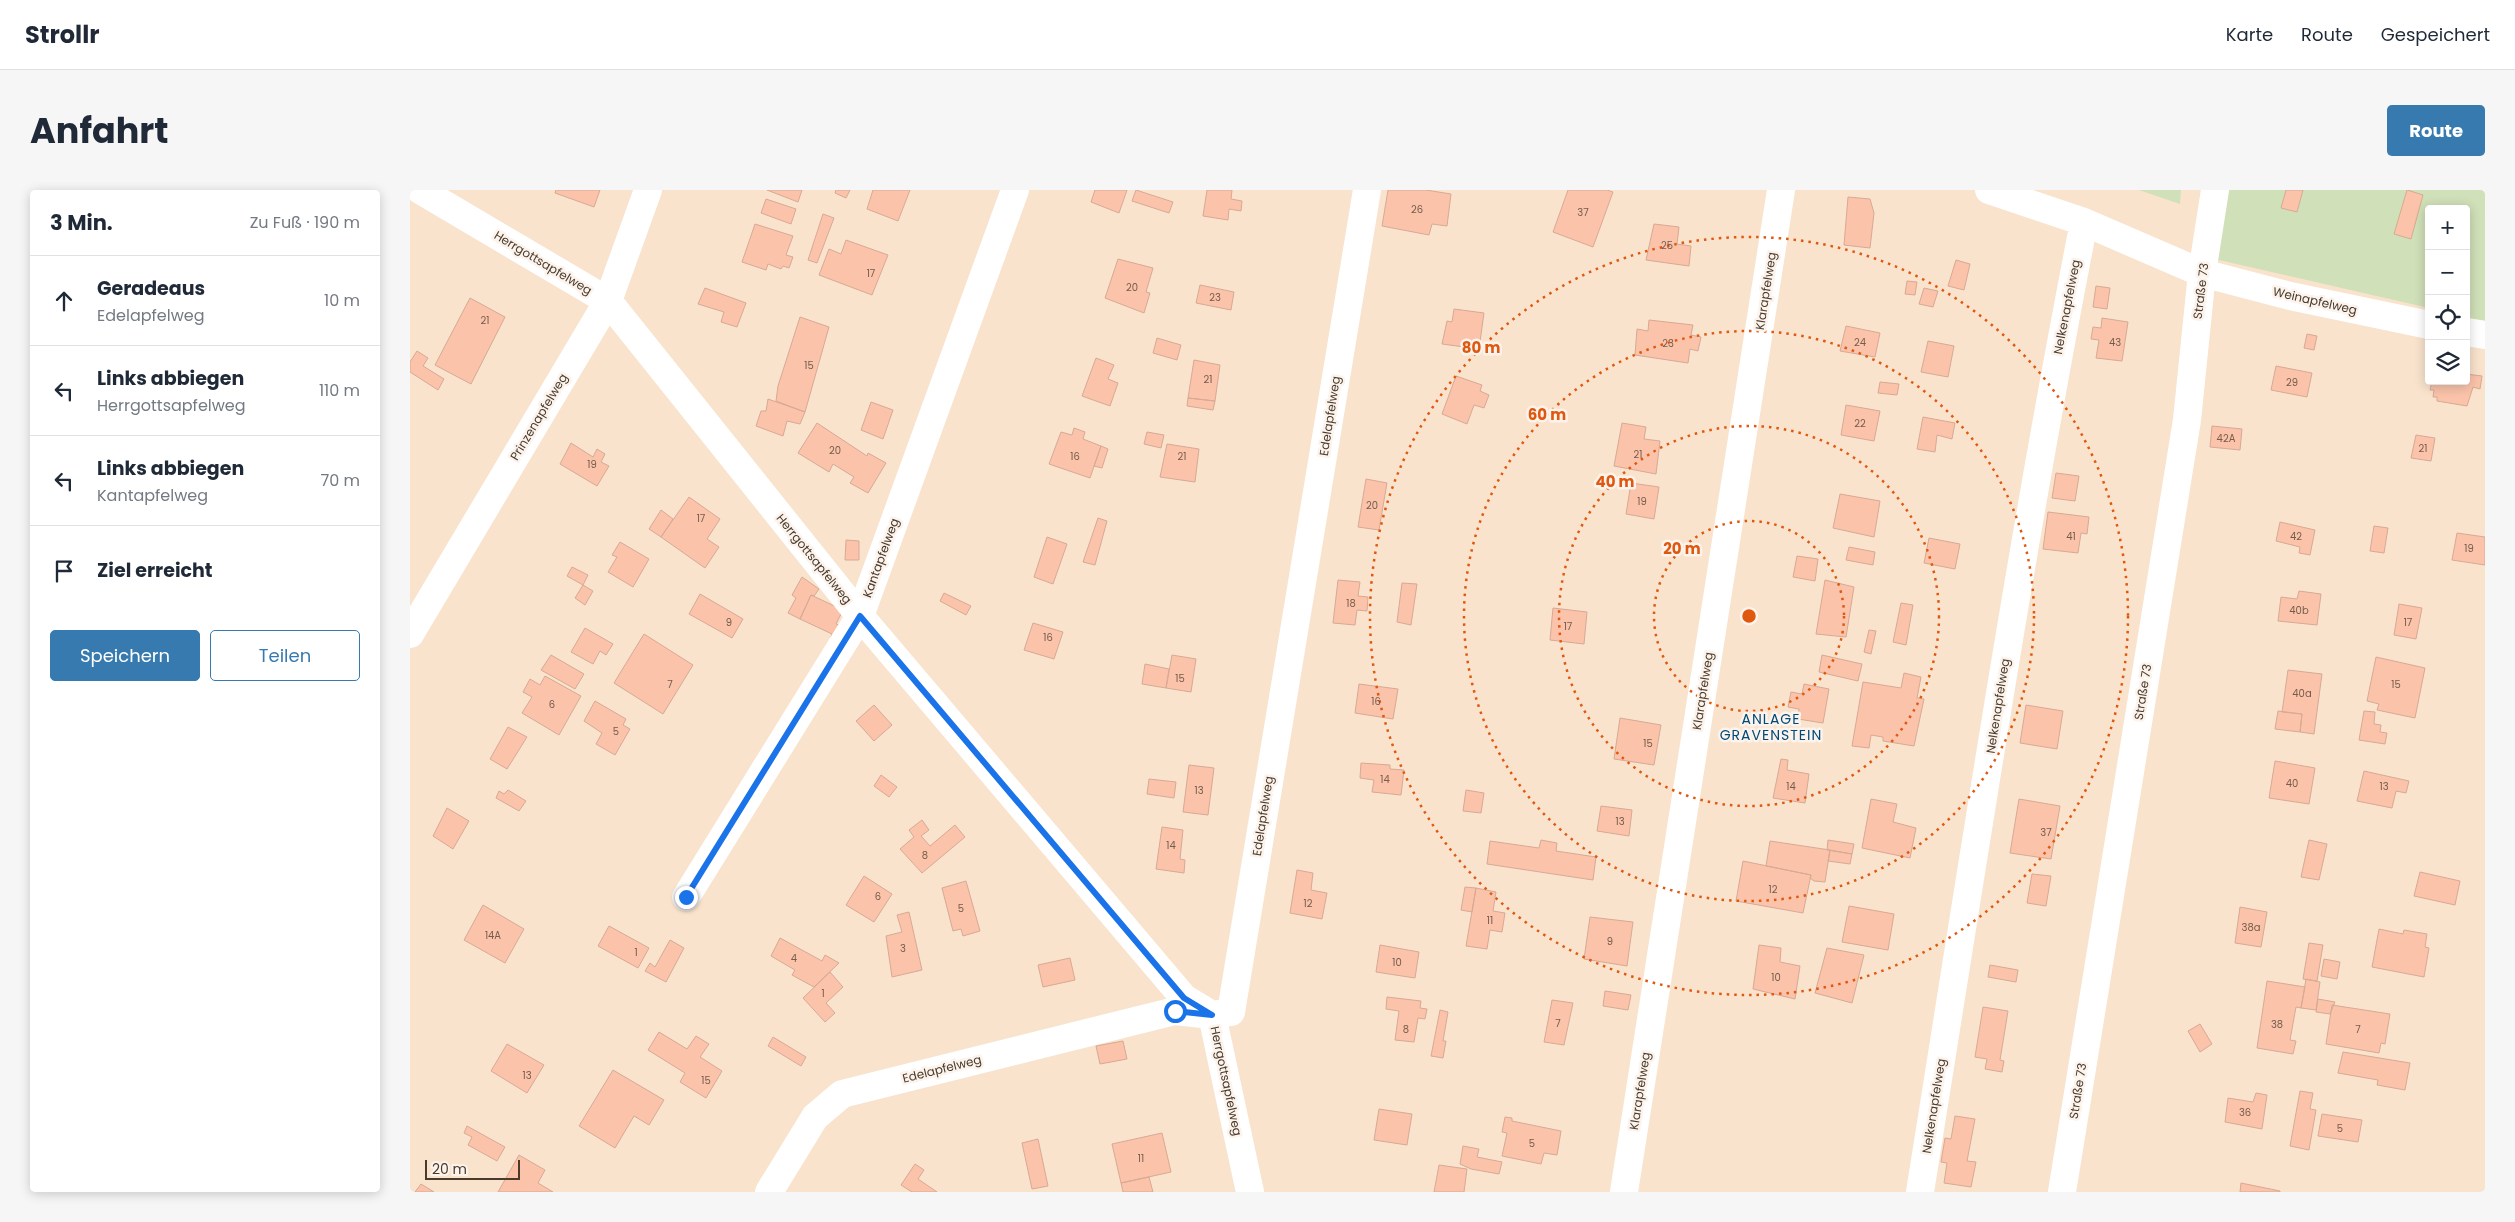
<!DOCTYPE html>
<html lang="de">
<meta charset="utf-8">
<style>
:root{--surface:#fff;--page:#f6f6f7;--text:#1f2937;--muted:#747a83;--line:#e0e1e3;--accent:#367aaf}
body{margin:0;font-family:Poppins,sans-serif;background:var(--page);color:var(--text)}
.controls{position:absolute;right:15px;top:15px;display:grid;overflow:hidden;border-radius:5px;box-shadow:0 2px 12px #0003}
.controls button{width:45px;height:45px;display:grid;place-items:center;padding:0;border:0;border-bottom:1px solid var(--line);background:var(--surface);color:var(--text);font:25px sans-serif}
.scale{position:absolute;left:15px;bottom:12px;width:95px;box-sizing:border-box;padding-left:5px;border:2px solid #493a2b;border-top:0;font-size:14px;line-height:18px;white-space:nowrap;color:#493a2b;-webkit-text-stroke:4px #fbf3ec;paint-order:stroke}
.stop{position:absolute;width:15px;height:15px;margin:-11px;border:4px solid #1a73e8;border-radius:50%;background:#fff}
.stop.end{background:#1a73e8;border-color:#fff;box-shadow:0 1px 5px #0008}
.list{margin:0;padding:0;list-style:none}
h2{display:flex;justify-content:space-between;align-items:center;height:65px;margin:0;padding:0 20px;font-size:21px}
h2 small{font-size:16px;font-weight:400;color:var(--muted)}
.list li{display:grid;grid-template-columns:32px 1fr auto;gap:15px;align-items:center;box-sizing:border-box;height:90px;padding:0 20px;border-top:1px solid var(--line)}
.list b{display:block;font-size:19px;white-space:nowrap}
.list p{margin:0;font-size:16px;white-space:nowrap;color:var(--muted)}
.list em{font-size:16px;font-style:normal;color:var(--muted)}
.actions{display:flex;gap:10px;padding:15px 20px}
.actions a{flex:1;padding:11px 0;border:1px solid var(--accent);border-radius:5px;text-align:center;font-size:18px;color:var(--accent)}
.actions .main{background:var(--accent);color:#fff}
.icon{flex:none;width:28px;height:28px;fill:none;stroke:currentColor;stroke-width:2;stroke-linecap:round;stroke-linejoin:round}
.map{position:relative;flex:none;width:2075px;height:1002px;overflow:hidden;border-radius:5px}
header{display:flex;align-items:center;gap:30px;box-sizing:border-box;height:70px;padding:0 25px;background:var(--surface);border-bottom:1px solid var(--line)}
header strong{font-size:24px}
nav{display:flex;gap:28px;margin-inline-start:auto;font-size:18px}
.intro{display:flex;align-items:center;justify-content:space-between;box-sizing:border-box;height:120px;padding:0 30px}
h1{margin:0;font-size:35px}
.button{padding:12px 22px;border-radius:5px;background:var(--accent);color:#fff;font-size:18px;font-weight:700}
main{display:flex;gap:30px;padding:0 30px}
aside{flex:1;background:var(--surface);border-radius:5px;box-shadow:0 2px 12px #0003}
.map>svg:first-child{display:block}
</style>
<header>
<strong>Strollr</strong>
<nav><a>Karte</a><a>Route</a><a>Gespeichert</a></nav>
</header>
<div class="intro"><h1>Anfahrt</h1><a class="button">Route</a></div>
<main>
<aside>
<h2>3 Min.<small>Zu Fuß · 190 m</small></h2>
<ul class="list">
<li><svg class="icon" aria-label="ahead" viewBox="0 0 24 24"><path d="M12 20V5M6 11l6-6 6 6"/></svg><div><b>Geradeaus</b><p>Edelapfelweg</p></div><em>10 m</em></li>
<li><svg class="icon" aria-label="left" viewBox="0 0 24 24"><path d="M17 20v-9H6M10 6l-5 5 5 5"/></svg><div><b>Links abbiegen</b><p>Herrgottsapfelweg</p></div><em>110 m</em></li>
<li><svg class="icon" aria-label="left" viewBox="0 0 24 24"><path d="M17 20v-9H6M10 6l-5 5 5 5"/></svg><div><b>Links abbiegen</b><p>Kantapfelweg</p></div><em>70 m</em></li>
<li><svg class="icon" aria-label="arrive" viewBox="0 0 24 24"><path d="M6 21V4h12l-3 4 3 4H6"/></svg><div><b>Ziel erreicht</b></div></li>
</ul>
<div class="actions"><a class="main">Speichern</a><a>Teilen</a></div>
</aside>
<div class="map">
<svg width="2075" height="1002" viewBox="0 0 2075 1002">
<rect width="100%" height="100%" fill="#f9e3cd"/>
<path fill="#d0e0b8" d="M1729,0H1771L1770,14Z
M1814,0H2075V131L2056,127V19H2019V118L1800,68Z"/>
<path fill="#fac3aa" stroke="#d8a994" d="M146,0H190L184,17L145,3Z
M357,0H392L388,12Z
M426,0H440L436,8L425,3Z
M463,0H500L488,31L457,19Z
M685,0H717L709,23L681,12Z
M726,0L763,12L759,23L722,11Z
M797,0H822L821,9L832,11L831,21L819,19L818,30L793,26Z
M978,0H1016L1041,4L1037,36L1022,34L1019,45L972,36Z
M1158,0H1197L1203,2L1183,57L1143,42Z
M1876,0H1893L1887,22L1871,18Z
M1997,0L2013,5L2001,49L1984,44Z
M1438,7L1460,9L1464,23L1460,58L1434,55Z
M356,9L386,19L381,34L351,23Z
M413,24L424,28L407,73L398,70Z
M345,34L383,46L376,65L383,67L379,78L373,76L371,79L358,74L356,80L332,72Z
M1244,34L1269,37L1267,54L1281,56L1279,76L1236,70Z
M436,50L478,65L462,105L409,85L419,59L431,64Z
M708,69L743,78L736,102L740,103L734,123L695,108Z
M1546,70L1560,74L1554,100L1538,96Z
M1497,91L1507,92L1505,105L1495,104Z
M790,95L824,102L821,120L786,113Z
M1686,96L1700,98L1697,119L1683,117Z
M295,98L336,113L327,137L311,132L314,122L288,114Z
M1514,98L1528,101L1523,117L1509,114Z
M60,108L95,127L61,194L25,175Z
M1044,119L1074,123L1069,159L1032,154L1037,131L1042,132Z
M390,127L419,137L395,222L366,211L368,196Z
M1692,128L1718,132L1712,171L1686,168L1689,150L1681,149L1683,137L1691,138Z
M1239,130L1283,135L1281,145L1291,147L1288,161L1280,159L1278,173L1225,165L1227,139L1238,141Z
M1436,136L1470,143L1465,167L1430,161Z
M1897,144L1907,146L1904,160L1894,158Z
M747,148L771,155L767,170L743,163Z
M1518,151L1544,156L1538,187L1511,182Z
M7,161L18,168L13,176L34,189L28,200L0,182V172Z
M686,168L704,175L698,189L708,193L700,216L672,206Z
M784,170L810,175L805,211L778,208Z
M1866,176L1902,183L1897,207L1861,200Z
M2056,184L2072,186L2070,199L2063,197L2057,216L2027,211V207H2023L2024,200H2020L2022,191H2056Z
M1046,186L1072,195L1070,201L1079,205L1074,218L1064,215L1057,234L1032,224Z
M1470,192L1489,194L1487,205L1468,203Z
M778,208L805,211L803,220L777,216Z
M358,209L395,222L390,234L377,231L373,246L346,236L351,221H356Z
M461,212L483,220L473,249L451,240Z
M1436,215L1470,221L1464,251L1431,245Z
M1513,227L1545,233L1542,249L1527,245L1525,262L1507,259Z
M407,233L457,266L458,263L476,273L458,303L440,293L444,287L423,274L419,282L388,263Z
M1212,233L1236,237L1234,249L1250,251L1246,284L1204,276Z
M1802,236L1832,239L1830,260L1800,257Z
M664,238L675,242L673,249L691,256L680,288L639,274L651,242L662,245Z
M737,242L754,245L751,258L734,254Z
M2006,245L2025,248L2021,271L2001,268Z
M161,253L183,267L187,259L195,264L191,272L199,276L187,296L150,274Z
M757,254L789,259L785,292L750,287Z
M691,256L698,259L692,278L684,276Z
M1646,283L1669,286L1665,311L1642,308Z
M956,289L977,293L969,340L948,337Z
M1221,293L1249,297L1244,329L1216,324Z
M1430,304L1470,311L1464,347L1423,338Z
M279,307L310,329L297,349L309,357L295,378L251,347Z
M251,320L263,329L251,347L239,339Z
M1638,322L1679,327L1677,344L1671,343L1668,363L1633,359Z
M688,328L697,331L685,375L673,372Z
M1870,332L1905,340L1900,365L1889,363L1890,357L1866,351Z
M1964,336L1978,338L1974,363L1960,361Z
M2047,343L2075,347V375L2042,370Z
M637,347L657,354L643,394L624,387Z
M1519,348L1550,354L1545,379L1514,373Z
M436,350L449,351V370H435Z
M210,352L239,369L223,397L198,382L207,367L202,365Z
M1439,357L1465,362L1463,375L1436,370Z
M1387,366L1408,369L1405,391L1383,387Z
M162,377L178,385L173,395L157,386Z
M392,387L409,399L404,406L401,405L390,429L378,423L386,408L382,405Z
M928,390L950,392L948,406L958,407L957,421L947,420L945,435L923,433Z
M1415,390L1444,397L1436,447L1406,444Z
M992,393L1007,394L1001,435L987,432Z
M173,395L183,401L175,415L165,408Z
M1889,401L1911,404L1907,435L1868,431L1871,407L1887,409Z
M534,403L561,416L556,425L530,411Z
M290,404L333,429L322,448L279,424Z
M401,405L433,420L426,434L433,437L421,447L422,444L390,429Z
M1491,413L1503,415L1496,455L1483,452Z
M1989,414L2012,418L2006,449L1984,445Z
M1143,418L1177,422L1174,454L1140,450Z
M623,433L653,442L644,469L614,460Z
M175,438L203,454L196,465L190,461L183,474L161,462Z
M1459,440L1466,441L1461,464L1454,462Z
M234,444L283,475L253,524L204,493Z
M141,465L174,484L165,499L131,480Z
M762,465L786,469L781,502L756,498Z
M1412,465L1452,474L1448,491L1409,482Z
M1966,467L2015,478L2005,528L1967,520L1969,514L1957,511Z
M735,474L759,479L756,498L732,494Z
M1878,480L1912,484L1904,544L1890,542L1892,524L1872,522Z
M1494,483L1511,487L1507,508L1514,509L1504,556L1473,551V547L1461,545L1459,558L1442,556L1453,492L1491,498Z
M135,486L171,506L149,545L112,523L122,507L113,502L120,489L130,495Z
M949,494L988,499L983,529L945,523Z
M1394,494L1419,499L1413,533L1388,529L1389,519L1378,517L1381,502L1392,504Z
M185,511L216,529L213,535L220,539L205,565L186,554L192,543L174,531Z
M464,515L482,535L464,551L446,531Z
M1616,515L1653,521L1647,559L1610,553Z
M1868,521L1892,524L1890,542L1865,539Z
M1954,521L1965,522L1964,534L1971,535L1970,542L1977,543L1975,554L1949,550Z
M1210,528L1251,535L1244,575L1204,569Z
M98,537L117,547L97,579L80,569Z
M1371,569L1378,570L1377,580L1399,584L1395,613L1363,608Z
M1865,571L1905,578L1899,614L1859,608Z
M951,573L980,575V579L994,580L991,605L962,602L964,590L950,588Z
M779,575L804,578L798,625L773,622Z
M1954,581L1999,591L1996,603L1986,601L1982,618L1947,611Z
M471,585L487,597L479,607L464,596Z
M739,589L766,592L764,608L737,604Z
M98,600L116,611L109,621L86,608L89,601L94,604Z
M1056,600L1074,603L1071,623L1053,621Z
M1461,609L1487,614L1483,632L1506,638L1500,668L1452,658Z
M1609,609L1650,616L1641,669L1600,663Z
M1191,616L1222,620L1219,646L1187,641Z
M37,618L59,631L43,659L23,646Z
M512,630L519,640L511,646L520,656L545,635L555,647L512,683L490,659L504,647L499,640Z
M752,637L773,640L770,669L775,670L774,683L746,679Z
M1131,650L1147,653L1146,661L1186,667L1183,690L1077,674L1080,651L1129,658Z
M1418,650L1444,654L1442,664L1417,660Z
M1899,650L1917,654L1909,690L1891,687Z
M1360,651L1420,660L1415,692L1404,691L1400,688L1401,685L1356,676Z
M1420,660L1442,664L1440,674L1418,671Z
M1333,671L1401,685L1393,723L1326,711Z
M887,680L903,683L901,700L917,703L912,729L880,723Z
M2010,682L2050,691L2045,715L2004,706Z
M1622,684L1641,686L1636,716L1617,713Z
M454,686L482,704L464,732L436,715Z
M556,691L570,741L553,746L551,739L543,741L532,698Z
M1055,697L1066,698L1062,722L1051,720Z
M1066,698L1086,702L1083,721L1095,723L1092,742L1080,740L1077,759L1056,756Z
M73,715L114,739L95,773L54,750Z
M1439,716L1484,724L1478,760L1432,752Z
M1830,717L1857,722L1851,757L1825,753Z
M499,722L512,780L482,787L476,746L492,742L487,725Z
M1180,727L1223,732L1217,776L1174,769Z
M199,736L239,758L228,778L188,756Z
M1969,739L1993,744L1994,740L2017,744L2015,757L2019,758L2014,787L1962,777Z
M370,748L412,771L415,765L429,773L404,797L382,785L385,780L361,766Z
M260,750L274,758L256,792L235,781L240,773L245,777Z
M1899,753L1913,755L1907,791L1893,789Z
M970,755L1009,762L1005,788L966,782Z
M1349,755L1371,758L1370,772L1390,776L1385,809L1343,799Z
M1417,758L1454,765L1442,813L1405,803Z
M660,768L665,790L633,797L628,775Z
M1914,769L1930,772L1927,789L1911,786Z
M1580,775L1608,780L1606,792L1578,787Z
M420,782L433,797L416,813L425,823L415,832L393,808Z
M1896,789L1910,792L1906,820L1891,818Z
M1857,791L1895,797L1891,818L1886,817L1880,850L1886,851L1883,864L1847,858Z
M1195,801L1221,805L1218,820L1193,816Z
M977,807L1011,811L1010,818L1017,819L1015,829L1008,828L1004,852L985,850L989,821L976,819Z
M1908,809L1925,812L1920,824L1906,822Z
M1142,810L1163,813L1154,855L1134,852Z
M1922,815L1980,824L1975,854L1971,853L1969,863L1916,854Z
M1573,817L1598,821L1590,870L1594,871L1592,882L1575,879L1577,869L1565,867Z
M1030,820L1038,822L1033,851H1036L1033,868L1021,866Z
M1790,834L1802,854L1790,862L1778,841Z
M249,842L277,859L286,846L299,854L290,867L312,881L296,908L270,892L275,883L238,860Z
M363,847L396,867L391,876L358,856Z
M713,851L717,869L690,874L686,856Z
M97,854L134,875L117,903L81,881Z
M1933,862L2000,873L1995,900L1967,895L1968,890L1928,883Z
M203,880L254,910L239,935L224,926L205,958L169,936Z
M1890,901L1903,903L1900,919L1906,920L1899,960L1880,956Z
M1846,903L1857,905L1852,939L1815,932L1818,908L1843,912Z
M969,919L1002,924L997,955L964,950Z
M1912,924L1952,930L1948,952L1908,946Z
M1545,926L1565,929L1557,971L1566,972L1561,997L1534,993L1537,973L1531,972L1535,948L1541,949Z
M1095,927L1102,928V931L1151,941L1147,965L1134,963L1131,974L1092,966L1097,943L1092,942Z
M57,936L95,957L87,971L58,955L62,947L54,943Z
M752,943L761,982L711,993L702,954Z
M628,949L638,996L622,999L612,953Z
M1053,956L1069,959L1067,967L1092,972L1089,984L1061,979L1050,974Z
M109,965L135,980L128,993L143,1002H88Z
M505,974L514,980L508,989L527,1002H502L491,995Z
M1029,975L1057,979L1054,1002H1024Z
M739,987L743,1002H713L711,993Z
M1831,993L1870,1001V1002H1830Z
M11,994L24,1002H5Z"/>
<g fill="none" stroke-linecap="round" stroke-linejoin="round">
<path stroke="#fff" stroke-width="28" d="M10,0L198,111L450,426L774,808L802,825L840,1002
M1579,0L1674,32L1792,83L1880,106L2019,135
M2056,142L2075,145
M0,444L198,111L238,0
M276,707L450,426L605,0
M359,1002L405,927L432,904L765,821L802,825L821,822L957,0
M1214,1002L1371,0
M1510,1002C1562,678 1611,354 1674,32
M1652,1002L1777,230L1792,83L1805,0"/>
</g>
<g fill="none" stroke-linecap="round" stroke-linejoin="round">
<path stroke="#1a73e8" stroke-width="6" d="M276,707L450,426L774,808L802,825L765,821"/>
</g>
<g fill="none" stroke="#e0570e" stroke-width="2.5" stroke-dasharray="2.5 5">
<circle cx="1339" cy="426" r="95"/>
<circle cx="1339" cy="426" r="190"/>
<circle cx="1339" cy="426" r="285"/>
<circle cx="1339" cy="426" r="379"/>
</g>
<g text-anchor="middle" stroke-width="5" stroke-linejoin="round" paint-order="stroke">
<g font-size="10" fill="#755c4b">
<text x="1007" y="23">26</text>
<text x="1173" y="26">37</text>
<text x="1257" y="59">25</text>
<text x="461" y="87">17</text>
<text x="722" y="101">20</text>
<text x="805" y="111">23</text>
<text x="75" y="134">21</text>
<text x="1450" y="156">24</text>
<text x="1705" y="156">43</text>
<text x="1258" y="157">23</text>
<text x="399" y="179">15</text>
<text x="798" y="193">21</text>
<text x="1882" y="196">29</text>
<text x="1450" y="237">22</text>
<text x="1816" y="252">42A</text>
<text x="2013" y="262">21</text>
<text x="425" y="264">20</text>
<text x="1228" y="268">21</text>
<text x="665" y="270">16</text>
<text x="772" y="270">21</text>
<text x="182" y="278">19</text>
<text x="1232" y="315">19</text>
<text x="962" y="319">20</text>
<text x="291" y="332">17</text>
<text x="1661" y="350">41</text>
<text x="1886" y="350">42</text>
<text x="2059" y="362">19</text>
<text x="941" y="417">18</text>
<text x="1889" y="424">40b</text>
<text x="319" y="436">9</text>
<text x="1998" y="436">17</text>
<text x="1158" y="440">17</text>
<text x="638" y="451">16</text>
<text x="770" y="492">15</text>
<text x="260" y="498">7</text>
<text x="1986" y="498">15</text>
<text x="1892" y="507">40a</text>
<text x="966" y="515">16</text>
<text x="142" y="518">6</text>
<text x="206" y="545">5</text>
<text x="1238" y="557">15</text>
<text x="975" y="593">14</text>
<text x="1882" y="597">40</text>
<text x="1381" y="600">14</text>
<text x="1974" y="600">13</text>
<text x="789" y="604">13</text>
<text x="1210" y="635">13</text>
<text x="1636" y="646">37</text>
<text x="761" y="659">14</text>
<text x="515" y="669">8</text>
<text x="1363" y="703">12</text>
<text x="468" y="710">6</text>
<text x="898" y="717">12</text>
<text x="551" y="722">5</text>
<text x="1080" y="734">11</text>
<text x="1841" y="741">38a</text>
<text x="83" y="749">14A</text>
<text x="1200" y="755">9</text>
<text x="493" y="762">3</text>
<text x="226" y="766">1</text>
<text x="384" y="772">4</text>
<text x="987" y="776">10</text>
<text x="1366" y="791">10</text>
<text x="413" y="807">1</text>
<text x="1148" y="837">7</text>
<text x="1867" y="838">38</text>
<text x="996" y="843">8</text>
<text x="1948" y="843">7</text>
<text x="117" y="889">13</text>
<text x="296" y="894">15</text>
<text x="1835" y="926">36</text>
<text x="1930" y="942">5</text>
<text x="1122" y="957">5</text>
<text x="731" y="972">11</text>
</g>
<g font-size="12" fill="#493a2b" stroke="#fbf3ec">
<text transform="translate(133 73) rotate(31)" y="4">Herrgottsapfelweg</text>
<text transform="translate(1356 101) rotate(-81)" y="4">Klarapfelweg</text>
<text transform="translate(1791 101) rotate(-83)" y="4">Straße 73</text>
<text transform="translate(1905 111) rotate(13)" y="4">Weinapfelweg</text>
<text transform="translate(1657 117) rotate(-79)" y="4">Nelkenapfelweg</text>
<text transform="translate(920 226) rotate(-81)" y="4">Edelapfelweg</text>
<text transform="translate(129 227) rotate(-59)" y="4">Prinzenapfelweg</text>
<text transform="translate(471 368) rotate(-70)" y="4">Kantapfelweg</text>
<text transform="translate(404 369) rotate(51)" y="4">Herrgottsapfelweg</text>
<text transform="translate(1293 501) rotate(-81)" y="4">Klarapfelweg</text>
<text transform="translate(1733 502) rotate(-81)" y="4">Straße 73</text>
<text transform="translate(1588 516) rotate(-81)" y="4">Nelkenapfelweg</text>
<text transform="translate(853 626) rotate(-81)" y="4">Edelapfelweg</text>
<text transform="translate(532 879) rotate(-14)" y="4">Edelapfelweg</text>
<text transform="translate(816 891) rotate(78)" y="4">Herrgottsapfelweg</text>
<text transform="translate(1230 901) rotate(-81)" y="4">Klarapfelweg</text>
<text transform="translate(1668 901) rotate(-81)" y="4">Straße 73</text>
<text transform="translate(1524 916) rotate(-81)" y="4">Nelkenapfelweg</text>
</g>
<g font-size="14" letter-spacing="1" fill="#004a78" stroke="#fbf3ec">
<text x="1361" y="534">ANLAGE<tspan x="1361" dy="16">GRAVENSTEIN</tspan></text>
</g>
</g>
<circle cx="1339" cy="426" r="8" fill="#e0570e" stroke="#fbf3ec" stroke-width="2.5"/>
<g font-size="15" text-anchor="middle" font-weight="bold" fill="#e0570e" stroke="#fbf3ec" stroke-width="5" stroke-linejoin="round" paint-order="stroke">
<text x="1071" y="163">80 m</text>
<text x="1137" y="230">60 m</text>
<text x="1205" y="297">40 m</text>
<text x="1272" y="364">20 m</text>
</g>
</svg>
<div class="controls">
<button>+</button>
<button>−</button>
<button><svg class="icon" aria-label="locate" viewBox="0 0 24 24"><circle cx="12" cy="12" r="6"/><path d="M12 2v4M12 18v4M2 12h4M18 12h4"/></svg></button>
<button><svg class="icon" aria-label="layers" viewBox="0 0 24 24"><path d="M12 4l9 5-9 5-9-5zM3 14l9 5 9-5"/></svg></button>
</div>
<div class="scale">20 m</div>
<div class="stop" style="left:765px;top:821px"></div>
<div class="stop end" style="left:276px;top:707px"></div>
</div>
</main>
